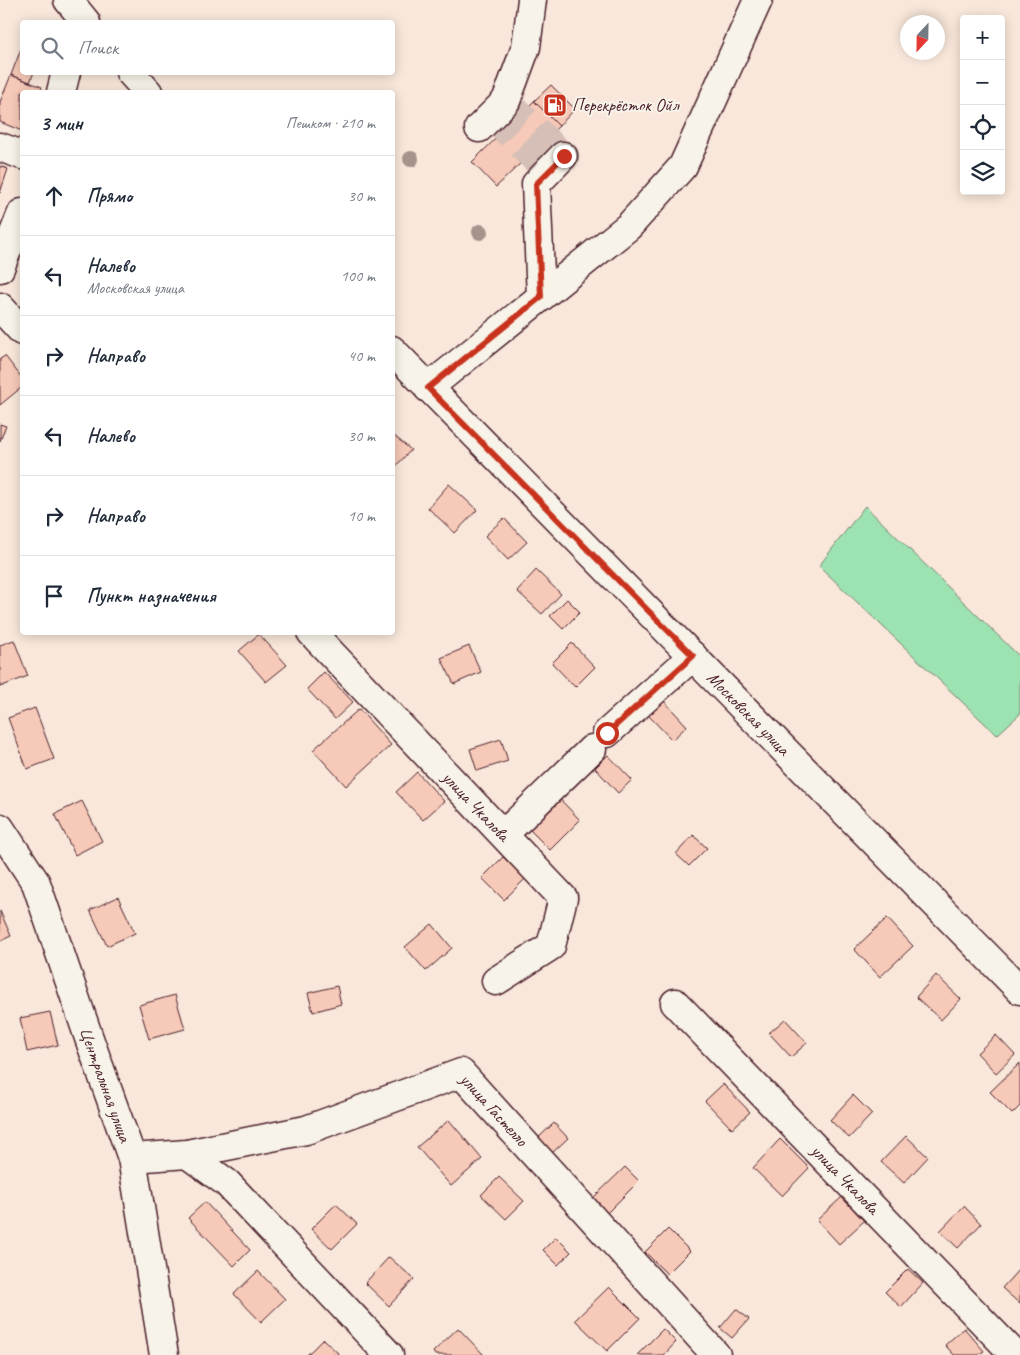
<!DOCTYPE html>
<html lang="ru">
<meta charset="utf-8">
<style>
:root{--surface:#fff;--page:#f6f6f7;--text:#1f2937;--muted:#747a83;--line:#e0e1e3}
body{margin:0;font-family:Caveat,sans-serif;background:var(--page);color:var(--text)}
.controls{position:absolute;right:15px;top:15px;display:grid;overflow:hidden;border-radius:5px;box-shadow:0 2px 12px #0003}
.controls button{width:45px;height:45px;display:grid;place-items:center;padding:0;border:0;border-bottom:1px solid var(--line);background:var(--surface);color:var(--text);font:25px sans-serif}
.compass{position:absolute;left:900px;top:15px;width:45px;height:45px;border-radius:50%;background:var(--surface);box-shadow:0 2px 12px #0003;rotate:202deg}
.stop{position:absolute;width:15px;height:15px;margin:-11px;border:4px solid #c8321e;border-radius:50%;background:#fff}
.stop.end{background:#c8321e;border-color:#fff;box-shadow:0 1px 5px #0008}
.list{margin:0;padding:0;list-style:none}
h2{display:flex;justify-content:space-between;align-items:center;height:65px;margin:0;padding:0 20px;font-size:21px}
h2 small{font-size:16px;font-weight:400;color:var(--muted)}
.list li{display:grid;grid-template-columns:32px 1fr auto;gap:15px;align-items:center;box-sizing:border-box;height:80px;padding:0 20px;border-top:1px solid var(--line)}
.list b{display:block;font-size:19px;white-space:nowrap}
.list p{margin:0;font-size:16px;white-space:nowrap;color:var(--muted)}
.list em{font-size:16px;font-style:normal;color:var(--muted)}
.icon{flex:none;width:28px;height:28px;fill:none;stroke:currentColor;stroke-width:2;stroke-linecap:round;stroke-linejoin:round}
.map{position:relative;flex:none;width:1020px;height:1355px;overflow:hidden}
.search{position:absolute;background:var(--surface);box-shadow:0 2px 12px #0003;left:20px;top:20px;width:375px;height:55px;display:flex;align-items:center;gap:12px;box-sizing:border-box;padding:0 18px;border-radius:5px;color:var(--muted);font-size:19px}
.panel{position:absolute;background:var(--surface);box-shadow:0 2px 12px #0003;left:20px;top:90px;width:375px;height:545px;border-radius:5px}
.map>svg:first-child{display:block}
</style>
<div class="map">
<svg width="1020" height="1355" viewBox="0 0 1020 1355">
<rect width="100%" height="100%" fill="#f8e7da"/>
<filter id="ink" filterUnits="userSpaceOnUse"><feTurbulence type="fractalNoise" baseFrequency=".02" numOctaves="2"/><feDisplacementMap in="SourceGraphic" scale="10" xChannelSelector="R" yChannelSelector="G"/><feConvolveMatrix kernelMatrix="1 2 1 2 8 2 1 2 1" color-interpolation-filters="sRGB"/></filter>
<g filter="url(#ink)">
<path fill="#9de3b1" stroke="#74816e" d="M865,506L1020,657V714L997,735L819,566Z"/>
<path fill="#f6c9b8" stroke="#4a1f2b" d="M21,49L22,50V72H34L30,82L11,75Z
M11,75L42,87L40,92H22V131L0,122V102Z
M551,85L575,109L559,126L534,101Z
M534,101L559,126L496,187L472,162Z
M0,166L8,169L0,193Z
M5,356L22,378V387L0,405V359Z
M0,424L6,426L0,441Z
M392,434L411,450L392,470Z
M449,484L477,510L455,533L428,508Z
M504,518L527,542L508,560L485,536Z
M536,570L561,594L542,614L517,591Z
M567,599L580,612L563,629L550,616Z
M259,634L287,665L266,682L239,651Z
M14,640L28,676L0,687V645Z
M572,643L595,667L575,687L552,663Z
M469,646L481,672L454,684L441,658Z
M324,672L353,702L335,719L307,689Z
M664,701L687,726L672,740L648,715Z
M35,708L54,759L27,769L8,718Z
M359,709L391,745L346,786L313,750Z
M501,739L508,761L477,771L470,749Z
M608,755L632,780L618,793L595,768Z
M417,772L444,801L423,820L396,792Z
M554,793L580,820L550,850L524,824Z
M82,801L102,841L75,855L55,814Z
M693,835L707,848L689,866L676,854Z
M503,857L525,879L504,900L482,878Z
M118,897L135,933L107,946L90,910Z
M0,911L11,936L0,941Z
M887,918L913,946L880,977L854,949Z
M432,924L452,948L426,971L405,947Z
M936,975L961,999L941,1020L916,997Z
M337,986L341,1004L313,1012L308,993Z
M175,995L185,1029L149,1039L139,1005Z
M50,1012L58,1045L27,1052L20,1018Z
M785,1019L807,1043L791,1057L769,1033Z
M996,1035L1015,1055L996,1073L977,1053Z
M1020,1063V1106L1012,1114L990,1092Z
M723,1084L750,1112L732,1129L705,1101Z
M853,1095L872,1114L849,1138L830,1120Z
M449,1120L482,1159L451,1186L417,1147Z
M554,1123L568,1138L550,1155L536,1140Z
M906,1136L928,1157L904,1183L881,1162Z
M780,1139L809,1168L782,1196L753,1168Z
M625,1167L639,1181L607,1213L593,1198Z
M499,1177L524,1201L506,1219L481,1195Z
M842,1197L864,1221L839,1244L817,1220Z
M205,1202L250,1250L234,1266L188,1218Z
M336,1204L357,1224L332,1249L311,1229Z
M964,1206L981,1224L958,1248L940,1231Z
M668,1229L690,1251L667,1274L645,1252Z
M556,1237L571,1252L558,1265L543,1250Z
M389,1257L414,1279L389,1306L365,1283Z
M1020,1268V1304L1002,1288Z
M908,1269L923,1283L901,1307L885,1292Z
M258,1271L285,1299L261,1322L234,1294Z
M609,1287L640,1318L607,1351L575,1320Z
M736,1309L749,1319L732,1338L720,1328Z
M458,1328L484,1355H435L433,1352Z
M964,1328L984,1351L978,1355H954L945,1345Z
M663,1329L676,1342L664,1355H637Z
M323,1339L340,1355H307Z"/>
<g fill="none" stroke-linecap="round" stroke-linejoin="round">
<path stroke="#d5bfb7" stroke-width="28" stroke-dasharray="28 14" stroke-linecap="butt" d="M506,101L563,156
M491,116L548,172"/>
<g stroke="#4a1f2b" stroke-width="31">
<g id="minor">
<path d="M61,92L66,72"/>
<path d="M479,128L506,101L526,47L532,0"/>
<path d="M0,147L22,155"/>
<path d="M0,268L22,213"/>
<path d="M541,297L536,184L563,156"/>
<path d="M0,307L22,331"/>
<path d="M428,388L629,226L683,166L758,0"/>
<path id="s1" d="M311,632L563,898L551,946L496,981"/>
<path d="M607,733L693,656"/>
<path id="s2" d="M0,828L36,883L90,1041L132,1158L164,1355"/>
<path d="M504,834L592,749"/>
<path id="s3" d="M675,1003L1015,1355"/>
<path d="M187,1154L227,1183L389,1355"/>
<path id="s4" d="M132,1158L187,1154L306,1130L461,1073L716,1355"/>
</g>
</g>
<g stroke="#4a1f2b" stroke-width="31">
<g id="major">
<path d="M68,0L86,22"/>
<path d="M130,72L148,92"/>
<path id="s5" d="M392,350L1020,990"/>
</g>
</g>
<use href="#minor" stroke="#f7f3e8" stroke-width="28"/>
<use href="#major" stroke="#f7f3e8" stroke-width="28"/>
</g>
<g fill="#a4948c">
<circle cx="411" cy="159" r="8"/>
<circle cx="480" cy="232" r="8"/>
</g>
</g>
<g fill="none" stroke-linecap="round" stroke-linejoin="round" filter="url(#ink)">
<path stroke="#c8321e" stroke-width="6" d="M564,156L536,184L541,297L428,388L693,656L607,733"/>
</g>
<defs>
<g id="fuel-square" transform="scale(1.25)"><rect x="-9" y="-9" width="18" height="18" rx="4" fill="#c8321e" stroke="#f7f3e8"/><path d="M-5.5-6h7V0h2V4h1.3V-2.5L3-4.5l.8-.8L6-3V5H2.5V1h-1V6h-7ZM-4.2-4.7v3.2H.2V-4.7Z" fill="#fff"/></g>
</defs>
<g fill-rule="evenodd">
<use href="#fuel-square" x="555" y="105"/>
</g>
<g text-anchor="middle" stroke-width="4" stroke-linejoin="round" paint-order="stroke">
<g font-size="18" fill="#4a1f2b" stroke="#f7f3e8" text-anchor="start">
<text x="572" y="111">Перекрёсток Ойл</text>
</g>
<g font-size="18" fill="#4a1f2b" stroke="#f7f3e8">
<text dy="6" stroke="none"><textPath href="#s5" startOffset="509">Московская улица</textPath></text>
<text dy="6" stroke="none"><textPath href="#s1" startOffset="240">улица Чкалова</textPath></text>
<text dy="6" stroke="none"><textPath href="#s2" startOffset="279">Центральная улица</textPath></text>
<text dy="6" stroke="none"><textPath href="#s4" startOffset="391">улица Гастелло</textPath></text>
<text dy="6" stroke="none"><textPath href="#s3" startOffset="245">улица Чкалова</textPath></text>
</g>
</g>
</svg>
<div class="controls">
<button>+</button>
<button>−</button>
<button><svg class="icon" aria-label="locate" viewBox="0 0 24 24"><circle cx="12" cy="12" r="6"/><path d="M12 2v4M12 18v4M2 12h4M18 12h4"/></svg></button>
<button><svg class="icon" aria-label="layers" viewBox="0 0 24 24"><path d="M12 4l9 5-9 5-9-5zM3 14l9 5 9-5"/></svg></button>
</div>
<svg class="compass" viewBox="-18 -18 36 36"><path d="M0-13l5 13h-10z" fill="#e53935"/><path d="M0 13l5-13h-10z" fill="#747a83"/></svg>
<div class="stop" style="left:607px;top:733px"></div>
<div class="stop end" style="left:564px;top:156px"></div>
<div class="search"><svg class="icon" aria-label="search" viewBox="0 0 24 24"><circle cx="10" cy="10" r="6"/><path d="M15 15l6 6"/></svg>Поиск</div>
<section class="panel">
<h2>3 мин<small>Пешком · 210 m</small></h2>
<ul class="list">
<li><svg class="icon" aria-label="ahead" viewBox="0 0 24 24"><path d="M12 20V5M6 11l6-6 6 6"/></svg><div><b>Прямо</b></div><em>30 m</em></li>
<li><svg class="icon" aria-label="left" viewBox="0 0 24 24"><path d="M17 20v-9H6M10 6l-5 5 5 5"/></svg><div><b>Налево</b><p>Московская улица</p></div><em>100 m</em></li>
<li><svg class="icon" aria-label="right" viewBox="0 0 24 24"><path d="M7 20v-9h11M14 6l5 5-5 5"/></svg><div><b>Направо</b></div><em>40 m</em></li>
<li><svg class="icon" aria-label="left" viewBox="0 0 24 24"><path d="M17 20v-9H6M10 6l-5 5 5 5"/></svg><div><b>Налево</b></div><em>30 m</em></li>
<li><svg class="icon" aria-label="right" viewBox="0 0 24 24"><path d="M7 20v-9h11M14 6l5 5-5 5"/></svg><div><b>Направо</b></div><em>10 m</em></li>
<li><svg class="icon" aria-label="arrive" viewBox="0 0 24 24"><path d="M6 21V4h12l-3 4 3 4H6"/></svg><div><b>Пункт назначения</b></div></li>
</ul>
</section>
</div>
